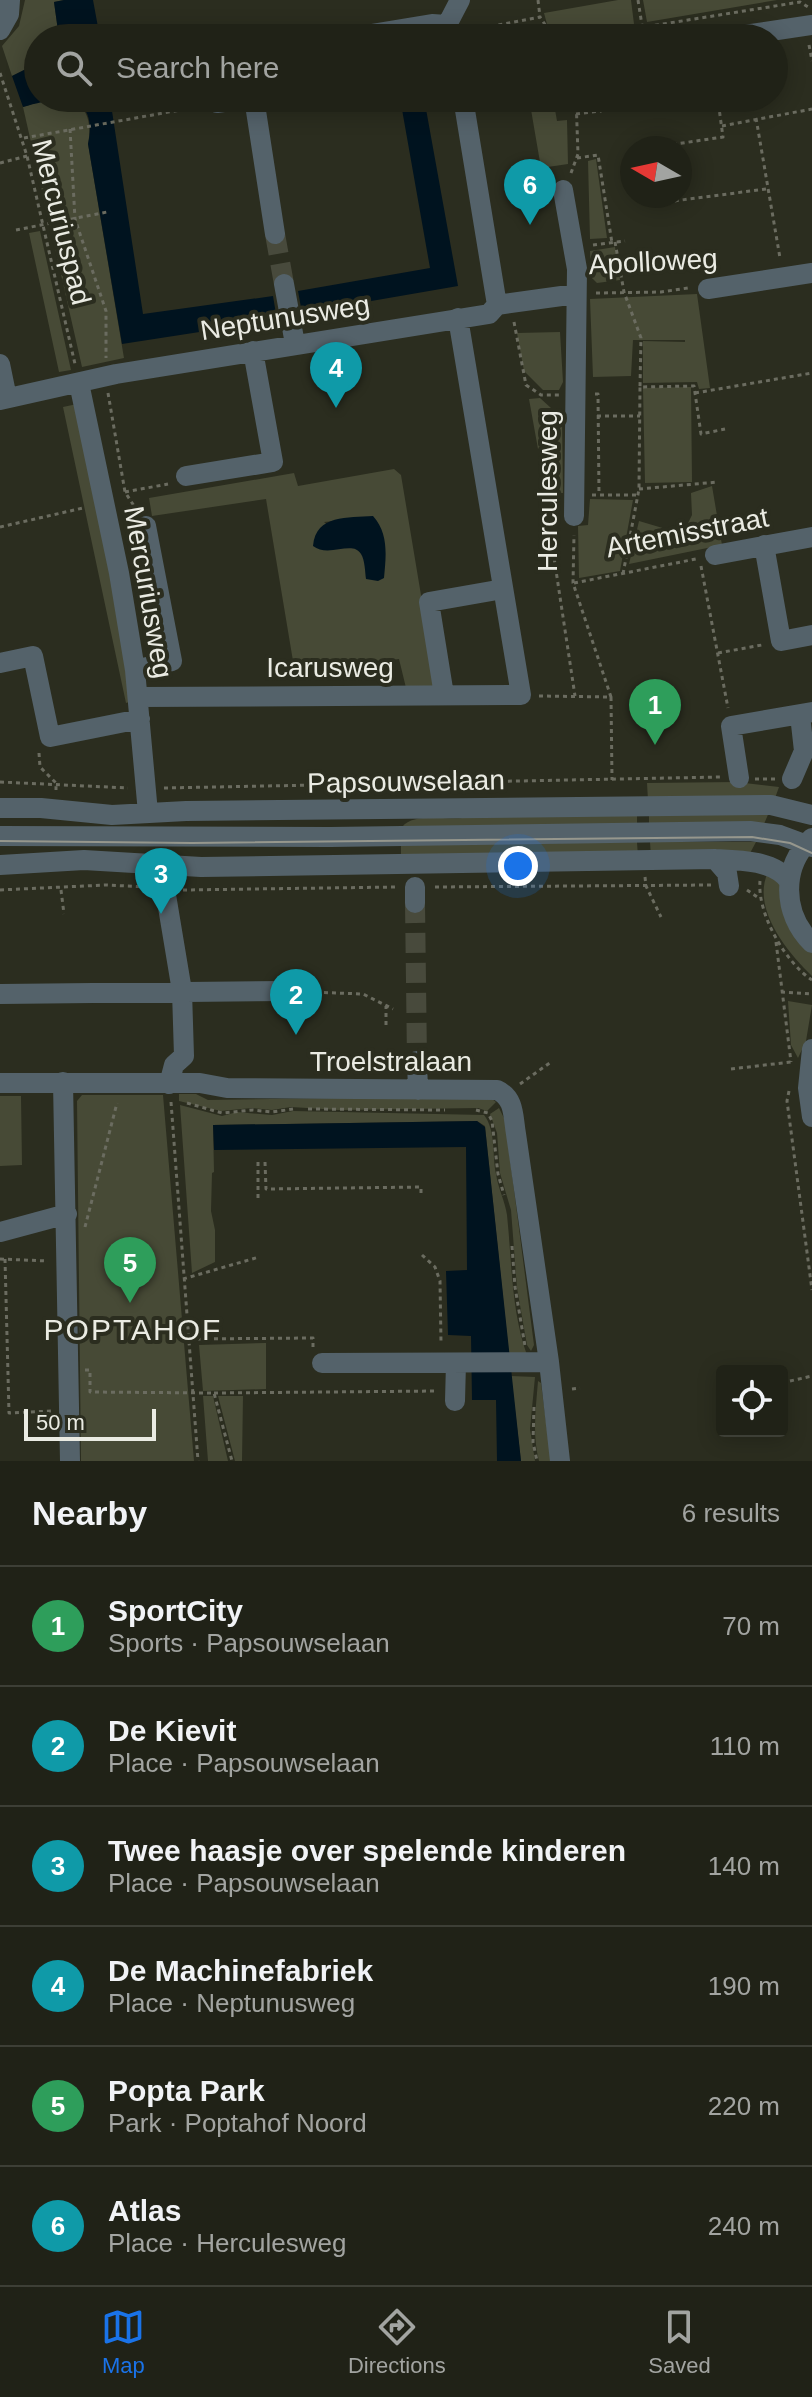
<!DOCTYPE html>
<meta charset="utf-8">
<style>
:root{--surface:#202217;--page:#2d2f24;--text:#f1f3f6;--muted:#a2a4a1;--line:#3d3f36;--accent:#1a73e8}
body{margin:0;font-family:Helvetica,sans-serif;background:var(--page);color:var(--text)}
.controls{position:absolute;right:24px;bottom:24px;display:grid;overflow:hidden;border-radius:8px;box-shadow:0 4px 20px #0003}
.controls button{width:72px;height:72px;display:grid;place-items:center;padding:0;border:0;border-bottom:2px solid var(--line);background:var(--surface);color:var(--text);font:40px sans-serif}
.compass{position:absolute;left:620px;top:136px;width:72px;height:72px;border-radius:50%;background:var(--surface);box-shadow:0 4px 20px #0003;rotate:279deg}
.scale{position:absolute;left:24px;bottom:20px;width:132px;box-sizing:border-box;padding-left:8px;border:4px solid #eaebe3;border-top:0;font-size:22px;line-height:28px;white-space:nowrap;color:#eaebe3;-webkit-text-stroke:6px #2b2d1f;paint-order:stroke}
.you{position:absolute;left:518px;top:866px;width:28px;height:28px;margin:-20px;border:6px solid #fff;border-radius:50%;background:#1a73e8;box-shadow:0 0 0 12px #1a73e833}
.badge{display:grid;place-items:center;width:52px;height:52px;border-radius:50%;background:var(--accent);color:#fff;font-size:26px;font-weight:700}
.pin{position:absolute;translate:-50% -66px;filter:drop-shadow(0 2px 4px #0008)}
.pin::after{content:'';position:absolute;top:42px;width:28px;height:24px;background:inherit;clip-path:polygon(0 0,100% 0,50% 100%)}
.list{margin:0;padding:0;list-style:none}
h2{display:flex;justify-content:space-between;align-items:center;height:104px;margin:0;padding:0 32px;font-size:34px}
h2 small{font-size:26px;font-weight:400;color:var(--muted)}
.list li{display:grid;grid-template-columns:52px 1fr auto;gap:24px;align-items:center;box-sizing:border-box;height:120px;padding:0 32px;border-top:2px solid var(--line)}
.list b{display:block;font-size:30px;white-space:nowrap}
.list p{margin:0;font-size:26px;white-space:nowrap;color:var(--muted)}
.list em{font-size:26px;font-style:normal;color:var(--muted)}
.icon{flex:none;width:44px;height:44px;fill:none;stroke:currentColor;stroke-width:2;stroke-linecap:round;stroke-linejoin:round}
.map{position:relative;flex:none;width:812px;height:1461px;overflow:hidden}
.search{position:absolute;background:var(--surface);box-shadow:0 4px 20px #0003;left:24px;right:24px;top:24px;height:88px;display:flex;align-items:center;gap:20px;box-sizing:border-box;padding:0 28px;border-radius:44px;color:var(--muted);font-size:30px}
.sheet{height:824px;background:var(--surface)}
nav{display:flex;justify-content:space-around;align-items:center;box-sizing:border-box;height:112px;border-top:2px solid var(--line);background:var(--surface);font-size:22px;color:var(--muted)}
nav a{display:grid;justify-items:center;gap:4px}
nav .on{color:var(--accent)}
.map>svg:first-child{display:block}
</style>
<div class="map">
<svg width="812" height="1461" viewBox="0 0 812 1461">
<rect width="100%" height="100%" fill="#2b2d1f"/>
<path fill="#474a36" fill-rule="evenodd" d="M25,0H64L54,2L59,38H38V63L12,76L2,46L19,26Z
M618,0H631L634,24L561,36L547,24L544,13Z
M643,0H777L647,22Z
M529,98H553L557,121L567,120L568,164L541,168Z
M68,99C88,106 92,123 88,144L124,358L82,367L23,107L42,101Z
M596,159L607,238L590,239L588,161Z
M40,231L71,370L59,372L29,233Z
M615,247L620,280L597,283L591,277L590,251Z
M697,294L710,388L699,389L697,382L643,383V341L685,342V340H633L631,376L593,377L590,299Z
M560,332L563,382L559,390H543L524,371L517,333Z
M691,387L692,482L645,483L643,388Z
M540,398L562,418L563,493L546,492L556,466L551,454L538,449L529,399Z
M77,404L110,564L132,701L126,703L63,407Z
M394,469L401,475L437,691L407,692L399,659L295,673L266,499L152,516L149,498L294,473L298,486ZM373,517L362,554L324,522Z
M712,486L722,545L629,564L639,521L666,529L687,525L692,515L691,493Z
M590,499L633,500L620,571L579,578L578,526L588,525Z
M736,782L779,787L774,801H648L647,783Z
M649,809L770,810L764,824L649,825Z
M637,810V825L402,827C418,808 461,827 484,812Z
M637,842L638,857H401V845Z
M650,842H756L749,855L651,857Z
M768,872L779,882L812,952V976C787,952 751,908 768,872Z
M788,1001L812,1005L806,1041L798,1058L791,1045Z
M179,1094H196L208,1100L488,1096L496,1102L487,1111L478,1108L339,1110L291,1107L272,1110L252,1108L221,1111L179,1101Z
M82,1095H163L194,1461H81L77,1101Z
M0,1096H21L22,1165L0,1166Z
M180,1105L222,1116L237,1112L272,1115L293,1111L484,1115C496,1130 492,1155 496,1174C498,1188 505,1201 507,1215C512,1262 511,1310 527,1355H509L485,1126L477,1121L213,1125L214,1172L212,1173L211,1211L215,1230V1262L192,1273Z
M499,1108L505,1120L534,1345L531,1351L527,1345L517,1288L511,1210L500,1173L497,1133L490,1114Z
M266,1343V1389L203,1391L199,1345Z
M511,1376L535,1377L530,1429L535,1461H521Z
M538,1381L541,1383L551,1461H539C532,1435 536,1407 538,1381Z
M203,1396H213L228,1461H208Z
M218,1396H243L242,1461H235Z"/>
<path fill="#00131f" d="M64,0H93L100,38H59L54,2Z
M38,63V98H110L143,314L273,296L277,320L122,344L88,144C99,91 58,96 23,107L12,76Z
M400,98H424L458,286L302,313L298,291L430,268Z
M373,516C389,534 386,556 384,578L378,581L366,579C365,572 365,560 361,554C353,540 328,558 313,546C316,514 348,518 373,516Z
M477,1121L485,1127L521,1461H497L496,1400H472L471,1336L448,1335L446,1271L467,1270L466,1147L214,1150L213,1125Z"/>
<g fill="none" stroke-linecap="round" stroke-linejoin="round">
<path stroke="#484a3c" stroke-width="20" stroke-dasharray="20 10" stroke-linecap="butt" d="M275,234L284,284
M415,903L417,1061"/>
<path stroke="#6b6c60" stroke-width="3" stroke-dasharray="4 4" stroke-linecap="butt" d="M538,0L540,17
M638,0L644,38
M467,31L540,17L554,38
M576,38L800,2L808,7
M809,45L812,61
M0,73L27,156L75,364
M576,114L601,111L609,98
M756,118L780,258
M722,126L812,109
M70,129L75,219L106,311V358
M24,138L197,107
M649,148L723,137L718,101L731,98
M577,158L598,155L612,243
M0,163L27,156
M571,173L578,154L576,98
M650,196L651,204L766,189
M16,230L107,212
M615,242L624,292L641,338L640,387L694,386L701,434L725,429
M593,245L625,241
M596,293L661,292L688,288
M514,322L526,385L541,395H559
M108,393L125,492L136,509
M695,393L812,373
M595,394H598L599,495
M597,416H640
M639,489L718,482
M125,492L168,484
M592,495H638
M556,497L545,498L575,696
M0,527L83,508
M701,566L728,708
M623,574L639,489L640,387
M574,583L696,559
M718,653L762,645
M539,696L611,697L573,583L574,535
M611,697L612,780
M39,753L40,767L56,783V790
M755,779H776
M0,782L128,788
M164,788L720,777
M645,877L646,886L661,917
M760,881C757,914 786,963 812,980
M435,887L712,885
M0,890L106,885L148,887
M61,890L64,914
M183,890L396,887
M747,890L760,899
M776,942L791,1062
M308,992L363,994L393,1009
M781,992L812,994
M386,1025V1006
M386,1058V1071
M731,1069L791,1062
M520,1084L551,1062
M789,1091L787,1101L812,1290
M171,1102L198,1461
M187,1103L222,1113L253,1110L272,1112L293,1109
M308,1109L445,1110
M476,1110L488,1113L492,1121L498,1174L504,1195
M265,1162L266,1189L421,1187V1195
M258,1198V1162
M85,1227L117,1103
M512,1246L515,1287L525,1346
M422,1255L435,1267L440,1281L441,1343
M0,1259L48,1261
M5,1259L9,1413L52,1411
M183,1279L259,1257
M190,1339L313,1338V1349
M85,1370H90V1392L214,1393L232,1461
M790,1381L812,1376
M572,1389L580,1388
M214,1393L438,1391
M534,1407L533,1442L537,1461"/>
<path stroke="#54626a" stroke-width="20" d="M447,25L460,0
M0,30L9,14L10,0
M347,38L432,24L447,25
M723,38L812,25
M216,98L217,103L250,98
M254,98L275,234
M463,98L497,305
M563,190L577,269L574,516
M284,284L295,344
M708,289L812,273
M497,305L576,294
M0,364L7,398
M79,383L119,573L135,670L148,813
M0,400L116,374L489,314L497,305
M186,476L273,462L253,351
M764,545L781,641L812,635
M715,555L812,537
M0,663L33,656L50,737L140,719
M135,670L172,661L146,526
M444,695L429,602L503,589
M139,697L521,695L458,318
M739,778L731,726L812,712
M792,779L804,751L800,715
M0,808H41L112,815L186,811L771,805L812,815
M0,836L330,837L750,831L780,835L812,847
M812,838C781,866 782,914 812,943
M715,859L727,873L729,886
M0,865L84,860L201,867L715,859C738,860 774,860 789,881
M165,889L182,991L184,1056L174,1065L169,1084
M415,903V887
M0,994L288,991
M812,1049L808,1088L812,1117
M417,1061L418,1090
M63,1082L70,1461
M0,1083H200L227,1088L497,1090C515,1098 513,1117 516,1134L549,1362L560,1461
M0,1232L67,1214
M322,1363L549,1362
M455,1401L456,1363"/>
<path stroke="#96978d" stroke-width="2" d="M0,841L192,843L752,837L790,843L812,853"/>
</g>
<g text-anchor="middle" stroke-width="8" stroke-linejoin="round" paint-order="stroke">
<g font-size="28" fill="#eaebe3" stroke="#2b2d1f">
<text transform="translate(62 222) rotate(76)" y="10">Mercuriuspad</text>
<text transform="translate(653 261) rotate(-3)" y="10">Apolloweg</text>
<text transform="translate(285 317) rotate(-9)" y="10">Neptunusweg</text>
<text transform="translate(547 491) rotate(-90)" y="10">Herculesweg</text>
<text transform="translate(687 532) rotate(-11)" y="10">Artemisstraat</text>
<text transform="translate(149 592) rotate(80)" y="10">Mercuriusweg</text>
<text x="330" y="677">Icarusweg</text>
<text transform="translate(406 781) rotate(-1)" y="10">Papsouwselaan</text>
<text x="391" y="1071">Troelstralaan</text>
</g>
<g font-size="30" letter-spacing="2" fill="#eaebe3" stroke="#2b2d1f">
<text x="133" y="1340">POPTAHOF</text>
</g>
</g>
</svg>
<div class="controls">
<button><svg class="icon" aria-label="locate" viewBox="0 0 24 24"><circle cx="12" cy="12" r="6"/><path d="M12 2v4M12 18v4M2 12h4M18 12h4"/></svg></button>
</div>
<svg class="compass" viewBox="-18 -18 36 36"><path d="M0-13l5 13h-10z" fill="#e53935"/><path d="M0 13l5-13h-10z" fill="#a2a4a1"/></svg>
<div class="scale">50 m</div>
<div class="you"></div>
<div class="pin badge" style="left:655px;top:745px;background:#2e9e5b">1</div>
<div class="pin badge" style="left:296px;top:1035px;background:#0f9aa8">2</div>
<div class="pin badge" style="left:161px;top:914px;background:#0f9aa8">3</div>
<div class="pin badge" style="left:336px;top:408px;background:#0f9aa8">4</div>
<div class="pin badge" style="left:130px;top:1303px;background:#2e9e5b">5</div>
<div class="pin badge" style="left:530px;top:225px;background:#0f9aa8">6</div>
<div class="search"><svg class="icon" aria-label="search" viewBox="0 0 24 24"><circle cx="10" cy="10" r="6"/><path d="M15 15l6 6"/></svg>Search here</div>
</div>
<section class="sheet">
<h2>Nearby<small>6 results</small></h2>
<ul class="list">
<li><span class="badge" style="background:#2e9e5b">1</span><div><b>SportCity</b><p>Sports · Papsouwselaan</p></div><em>70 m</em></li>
<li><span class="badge" style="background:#0f9aa8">2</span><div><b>De Kievit</b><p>Place · Papsouwselaan</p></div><em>110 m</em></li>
<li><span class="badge" style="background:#0f9aa8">3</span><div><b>Twee haasje over spelende kinderen</b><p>Place · Papsouwselaan</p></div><em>140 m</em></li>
<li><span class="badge" style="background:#0f9aa8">4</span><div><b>De Machinefabriek</b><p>Place · Neptunusweg</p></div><em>190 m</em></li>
<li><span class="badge" style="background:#2e9e5b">5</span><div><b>Popta Park</b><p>Park · Poptahof Noord</p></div><em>220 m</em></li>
<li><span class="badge" style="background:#0f9aa8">6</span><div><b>Atlas</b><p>Place · Herculesweg</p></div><em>240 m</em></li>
</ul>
</section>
<nav>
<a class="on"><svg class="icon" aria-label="map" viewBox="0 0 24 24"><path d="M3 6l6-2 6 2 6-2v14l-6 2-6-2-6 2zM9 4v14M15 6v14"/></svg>Map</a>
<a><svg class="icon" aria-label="directions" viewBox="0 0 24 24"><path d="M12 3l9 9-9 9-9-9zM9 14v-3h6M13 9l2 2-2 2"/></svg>Directions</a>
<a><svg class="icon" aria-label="saved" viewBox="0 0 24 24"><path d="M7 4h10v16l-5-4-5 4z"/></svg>Saved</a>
</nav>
